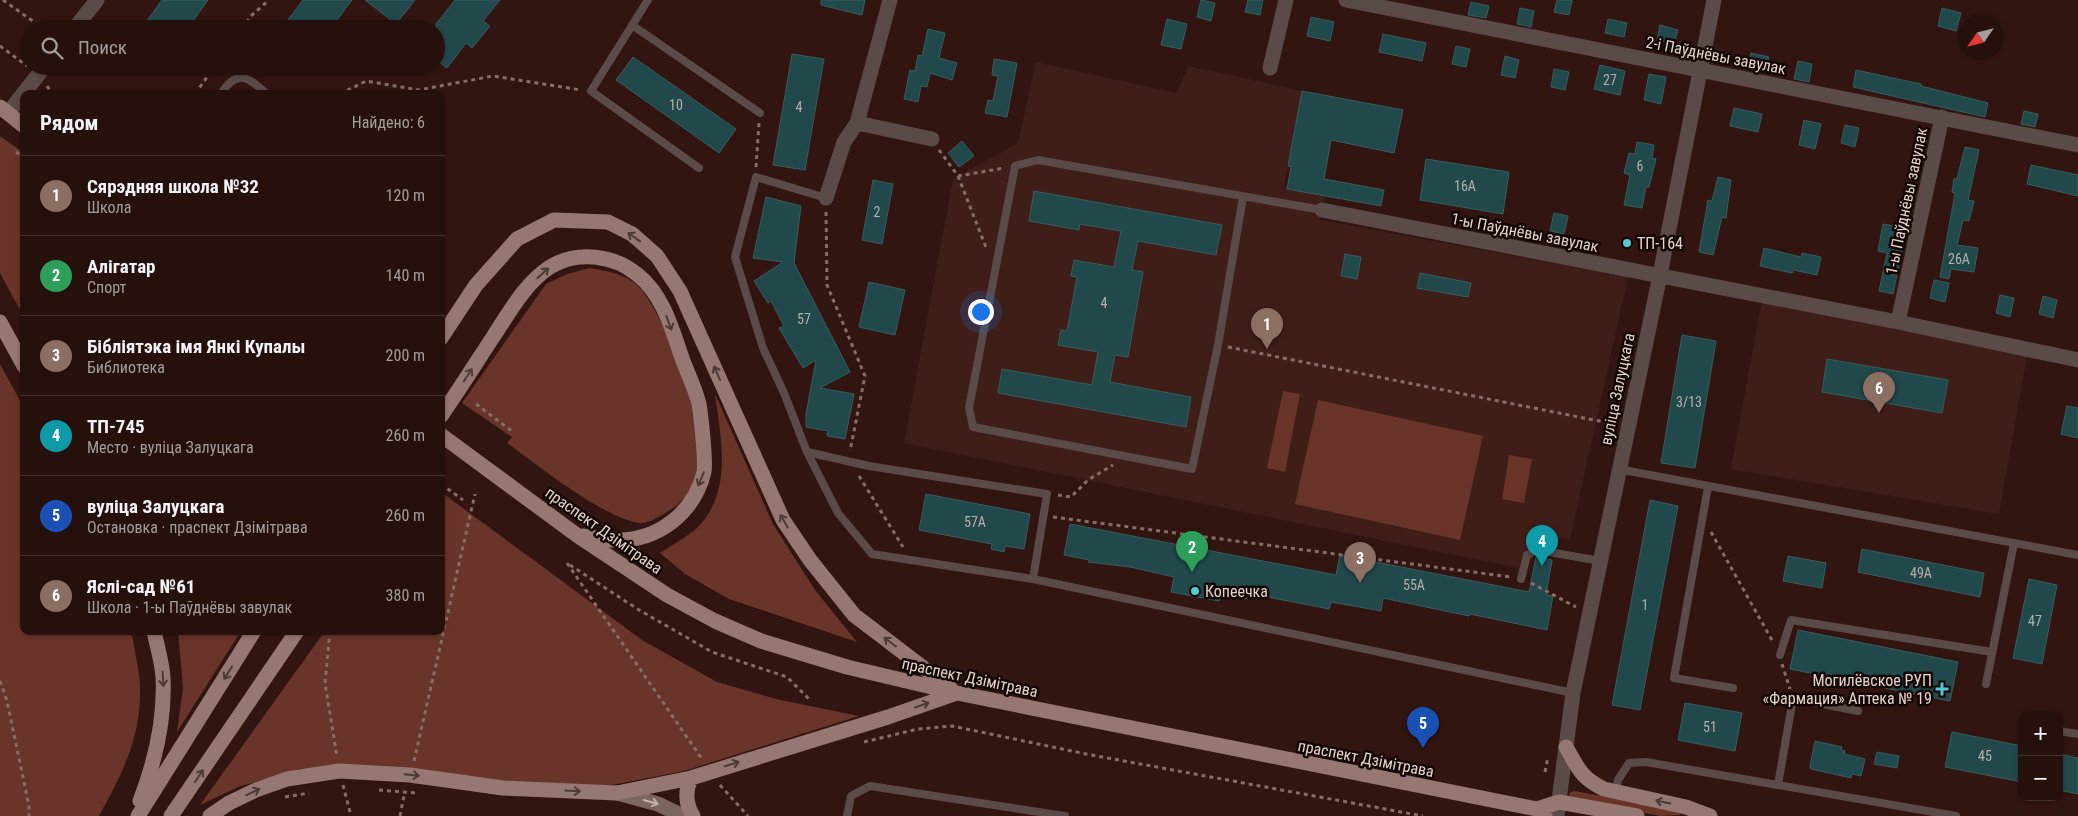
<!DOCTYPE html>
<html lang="ru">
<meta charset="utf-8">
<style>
:root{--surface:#26100c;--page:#321e1a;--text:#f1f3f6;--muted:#a49d9d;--line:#42302d;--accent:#b45309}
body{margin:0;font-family:"Roboto Condensed",sans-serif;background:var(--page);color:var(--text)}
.controls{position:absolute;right:15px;bottom:15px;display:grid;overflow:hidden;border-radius:10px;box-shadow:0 1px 4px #0004}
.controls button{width:45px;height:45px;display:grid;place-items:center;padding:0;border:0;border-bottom:1px solid var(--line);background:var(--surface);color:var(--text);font:25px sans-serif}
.compass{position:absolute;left:1958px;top:15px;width:45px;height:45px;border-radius:50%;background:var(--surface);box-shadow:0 1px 4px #0004;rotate:235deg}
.you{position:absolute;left:980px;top:311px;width:18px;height:18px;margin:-12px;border:4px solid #fff;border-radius:50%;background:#1a73e8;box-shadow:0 0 0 8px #1a73e833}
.badge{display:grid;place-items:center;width:32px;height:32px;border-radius:50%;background:var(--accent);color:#fff;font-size:16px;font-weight:700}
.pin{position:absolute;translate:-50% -41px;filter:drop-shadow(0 1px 2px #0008)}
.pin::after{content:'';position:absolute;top:26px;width:18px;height:15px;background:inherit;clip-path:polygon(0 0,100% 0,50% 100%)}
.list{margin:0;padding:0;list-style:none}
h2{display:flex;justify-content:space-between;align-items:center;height:65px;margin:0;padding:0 20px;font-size:21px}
h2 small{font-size:16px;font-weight:400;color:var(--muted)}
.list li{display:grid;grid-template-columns:32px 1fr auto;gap:15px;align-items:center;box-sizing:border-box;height:80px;padding:0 20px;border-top:1px solid var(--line)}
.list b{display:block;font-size:19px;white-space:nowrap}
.list p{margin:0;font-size:16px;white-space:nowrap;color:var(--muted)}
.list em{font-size:16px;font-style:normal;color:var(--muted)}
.icon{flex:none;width:28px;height:28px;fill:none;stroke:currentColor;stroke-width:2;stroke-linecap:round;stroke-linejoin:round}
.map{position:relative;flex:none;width:2078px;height:816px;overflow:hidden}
.search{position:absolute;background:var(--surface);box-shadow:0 1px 4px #0004;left:20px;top:20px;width:425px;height:55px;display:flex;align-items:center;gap:12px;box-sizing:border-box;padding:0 18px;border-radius:28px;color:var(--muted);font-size:19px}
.panel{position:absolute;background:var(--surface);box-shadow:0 1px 4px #0004;left:20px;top:90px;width:425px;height:545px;border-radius:10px}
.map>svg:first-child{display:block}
</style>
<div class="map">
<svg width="2078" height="816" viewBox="0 0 2078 816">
<rect width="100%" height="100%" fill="#321510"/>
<path fill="#401e18" d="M1036,62L1176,93L1189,66L1302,91L1284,186L1325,196L1320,220L1628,277L1570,539L1548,537L1524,551L1519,568L904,443L953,179L1018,143Z
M1762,300L2027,356L1999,514L1731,469Z"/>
<path fill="#69342a" d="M0,136L24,153V317L0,273Z
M590,268C606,271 627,274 639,287C666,316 709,432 698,471C694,486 684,503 670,510C662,515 649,524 639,523C602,517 539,466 507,443L512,437L462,403L546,284L567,274Z
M0,364L24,408V631H130L133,639C135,655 140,672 140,689C141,738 122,774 99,816H0Z
M1283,391L1300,394L1285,472L1267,468Z
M715,394L773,524L815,590L857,642L729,599L685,574L660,553C672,545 687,537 698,527C733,490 721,439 715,394Z
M1318,400L1483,436L1460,540L1295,504Z
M1509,455L1532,459L1524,503L1502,499Z
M441,492L642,640L717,682L776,699L859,716L684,771L612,785L547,787L387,767L299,769L238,787L200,805L325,631H441Z
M178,631H241L177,732L183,688Z
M1574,791L1677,810L1681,815L1660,816L1570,799L1569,793Z"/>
<path fill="#21484b" stroke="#345e61" d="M162,0H208L187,29H141Z
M303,0H352L330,29H281Z
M365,0H415L396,24Z
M455,0H500L483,21L490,26L472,48L466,43L447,68L436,60V24Z
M821,0H865L862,15L821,5Z
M1201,0L1215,3L1211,21L1197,17Z
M1248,0H1263L1260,15L1245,12Z
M1557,0H1572L1569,15L1554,12Z
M1471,2L1489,6L1486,18L1468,15Z
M1520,8L1534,11L1531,27L1517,24Z
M1942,8L1961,13L1956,31L1938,26Z
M1311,17L1334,22L1330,41L1307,36Z
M1167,19L1187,24L1181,49L1161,45Z
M1608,19L1627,23L1624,37L1605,33Z
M1660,25L1678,30L1674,44L1657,39Z
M928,29L945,33L939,58L957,63L952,80L930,73L927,87L921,86L918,102L904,99L910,70L915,71L918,55L922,56Z
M1383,34L1426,43L1422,61L1379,52Z
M1456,46L1470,49L1466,67L1452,64Z
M1751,53L1769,57L1765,72L1747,67Z
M792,54L824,59L805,170L773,165Z
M1505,56L1519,60L1515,78L1501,75Z
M633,57L736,129L719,153L616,80Z
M994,59L1017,63L1007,117L985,113L988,100L993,101L998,76L992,75Z
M1798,61L1812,64L1809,82L1794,79Z
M1600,65L1625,71L1620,95L1594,89Z
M1554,69L1569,72L1565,90L1551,87Z
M1856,70L1921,84V86L1988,103L1985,117L1853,87Z
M1649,74L1666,77L1661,104L1644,100Z
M1302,91L1403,110L1394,153L1331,140L1324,179L1384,190L1381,206L1287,189L1291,167L1288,166Z
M1734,108L1762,114L1758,132L1730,126Z
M2024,111L2038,114L2035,127L2021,124Z
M1804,120L1821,124L1815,149L1799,145Z
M1845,125L1859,128L1855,147L1841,143Z
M962,141L974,156L959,167L948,153Z
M1637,142L1654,145L1652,158L1656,159L1649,187H1646L1642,208L1624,205L1630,175L1624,173L1629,153L1635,154Z
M1965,147L1979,150L1968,200L1974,201L1969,221L1963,220L1957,245L1978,248L1974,272L1951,269L1949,279L1940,277L1955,193L1952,192L1954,179H1957Z
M1426,159L1509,172L1503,214L1420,200Z
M2031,165L2078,175V196L2027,184Z
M1718,177L1731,180L1726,218L1722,217L1713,255L1699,252L1708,200L1712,201Z
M873,180L893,184L882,244L862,240Z
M1907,190L1916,192L1911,215L1903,214Z
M1034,191L1222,225L1216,255L1138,241L1132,270L1143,272L1128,357L1115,355L1110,382L1191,397L1186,427L998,393L1002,369L1092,385L1098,352L1058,345L1061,330L1067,331L1077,277L1071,276L1074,260L1114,267L1121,231L1080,224L1079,230L1029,221Z
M766,197L801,206L794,263L850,372L820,388L854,394L845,439L827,436L828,431L806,427V414L816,360L803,368L779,328L784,326L771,301L768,303L754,281L783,262L753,258Z
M1554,213L1568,216L1564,234L1550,231Z
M1883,224L1900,227L1898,239L1904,240L1893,294L1879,291L1887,253L1878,251Z
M1764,248L1801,257L1802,253L1821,257L1817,275L1793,270L1792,273L1760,266Z
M1345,254L1361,257L1357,279L1341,276Z
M1420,273L1471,283L1468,297L1417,288Z
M1934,280L1949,283L1945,302L1930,298Z
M869,282L905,290L895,335L859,327Z
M2000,295L2014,298L2010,317L1996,313Z
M2043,296L2057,300L2053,318L2039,314Z
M1682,335L1716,341L1695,468L1661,463Z
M1827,359L1948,380L1942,413L1822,392Z
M2067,406L2078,408V438L2061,434Z
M926,494L1030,514L1024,549L1005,546L1004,552L991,549L992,544L919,530Z
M1650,500L1678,506L1640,710L1612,705Z
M1070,524L1336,575L1340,555L1529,592L1536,557L1552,560L1546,595L1553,596L1547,630L1470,614L1469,616L1383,598L1381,611L1331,602L1329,609L1247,593L1246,599L1221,594L1219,601L1171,592L1174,577L1130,567L1088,562L1089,560L1064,555Z
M1862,549L1984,573L1980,597L1858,572Z
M1788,556L1826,563L1822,588L1783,581Z
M2029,579L2057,585L2042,664L2013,658Z
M1798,630L1958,662L1950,701L1790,669Z
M1685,703L1742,713L1735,751L1678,740Z
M1952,732L2022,746V782L1945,767Z
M1815,741L1842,747L1841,750L1845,751L1844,754L1865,759L1861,776L1852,774L1851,778L1811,769L1810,766Z
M1877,752L1899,756L1897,768L1874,764Z
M2059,754L2078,758V794L2059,790Z"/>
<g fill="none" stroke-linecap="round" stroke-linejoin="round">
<path stroke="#866d69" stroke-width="3" stroke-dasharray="4 4" stroke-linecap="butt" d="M3,0L44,29
M242,29L251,16L269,0
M0,46L27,66
M47,86L52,94
M195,94L215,66
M340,94L366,81L419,90L493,76L581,90
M939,150L958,176L1004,168
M16,152L24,157
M756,167L759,123
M958,176L987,250
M826,212L827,285L865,376L850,451
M1228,347L1614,424
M476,404L513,432
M859,476L903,547
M441,484L463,500
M1058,495L1071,497L1088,480L1113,465
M1053,517L1511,577
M1711,532L1773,642
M567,563L702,759
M570,565L639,610L712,652L787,677L809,699
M1531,583L1576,607
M330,631L325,683L337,757
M1782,664L1790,689
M0,681L7,701L29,806V816
M864,742L918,729L952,726L1086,754L1423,816
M414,761L475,494
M1545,772L1548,757
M343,785L351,816
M720,785L748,816
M379,790L416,793
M285,797L309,793
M400,816L405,791"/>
<path stroke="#5b4b48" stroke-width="8" d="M648,0L591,91L699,168
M632,25L760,113
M221,94C237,68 248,77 267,94
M1243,197L1218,345L1192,469L973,427L969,408L1015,166L1038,160L1322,210
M826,198L756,177L735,257L763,348L784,393L807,452L869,466L1047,494L1033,579L1573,693
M807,452L838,513L872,554L1033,579
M1618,469L2078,555
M1708,487L1674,678L1733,688
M1521,579L1527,555L1538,550L1600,561
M1780,655L1791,620L1992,652
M1986,684L2014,543
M2059,731L2078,734
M1778,785L1793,698L1858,711
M1616,792L1618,780L1629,763L1646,762L1956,816
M847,816L851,796L870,786L1065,816"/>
<path stroke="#5b4b48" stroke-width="15" d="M1346,0L2078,145
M74,29L97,0
M1270,68L1286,0
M8,113L45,66
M857,123L932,139
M826,198L844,142L857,123L890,0
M1322,210L1898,322L2078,360
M1898,322L1942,117
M1557,816L1573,693L1660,275L1714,0"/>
<path stroke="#7c645f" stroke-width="15" d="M617,793L658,804L683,816"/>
<path stroke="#967771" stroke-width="15" d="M0,107L24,126
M0,322L24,366
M441,338L476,285L517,239L554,220L608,222L632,234L657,256L680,291L783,520L810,560L854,615L951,689
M441,416C459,390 476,363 493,337C509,313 525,283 550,267C577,250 614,255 638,275C663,295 672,329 682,358C687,372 695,388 699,404C701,415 706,462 704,472C694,513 658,541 616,540C604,540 593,537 582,536
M441,435L578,536L667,595L715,621L761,641L847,667L957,693L1537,809L1545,816
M1566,747C1578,768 1581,778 1604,789L1686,807L1710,816
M691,778C685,791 685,803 693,816
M140,801C155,762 165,718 163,677C162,662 157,646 154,631
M1537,809L1559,802L1637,816
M138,816L254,631
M171,816L297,631
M210,816L229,803L256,790L287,779L339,771L410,775L503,788L617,793L691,778L888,717L957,693"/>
</g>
<defs><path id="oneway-shaft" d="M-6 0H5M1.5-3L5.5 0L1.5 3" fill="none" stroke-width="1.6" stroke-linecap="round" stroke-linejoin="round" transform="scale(1.25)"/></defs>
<g stroke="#4d3935">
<use href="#oneway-shaft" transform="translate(634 237) rotate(-144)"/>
<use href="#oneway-shaft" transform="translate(543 273) rotate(-42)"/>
<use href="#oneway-shaft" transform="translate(669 323) rotate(70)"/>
<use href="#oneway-shaft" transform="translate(717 373) rotate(-114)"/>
<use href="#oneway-shaft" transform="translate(468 375) rotate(-57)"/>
<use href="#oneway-shaft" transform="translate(701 479) rotate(113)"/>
<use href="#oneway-shaft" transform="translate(784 521) rotate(-120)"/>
<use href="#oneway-shaft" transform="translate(890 642) rotate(-143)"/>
<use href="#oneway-shaft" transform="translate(228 673) rotate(122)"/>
<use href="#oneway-shaft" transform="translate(163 679) rotate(87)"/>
<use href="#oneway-shaft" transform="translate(922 705) rotate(-19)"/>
<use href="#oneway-shaft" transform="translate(732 764) rotate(-17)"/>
<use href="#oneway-shaft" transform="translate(412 775) rotate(6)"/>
<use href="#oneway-shaft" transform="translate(199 776) rotate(-56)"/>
<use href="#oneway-shaft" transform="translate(573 791) rotate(3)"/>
<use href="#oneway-shaft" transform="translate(253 792) rotate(-25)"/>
<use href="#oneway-shaft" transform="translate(1663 802) rotate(-168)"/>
</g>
<use stroke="#c6b0ac" href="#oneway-shaft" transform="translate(651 802) rotate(16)"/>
<g fill="#51ccd4" stroke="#110604" stroke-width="2">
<circle cx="1627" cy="243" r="5"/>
<circle cx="1195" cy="591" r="5"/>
<path d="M1939.5 681.5h5v5h5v5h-5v5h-5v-5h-5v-5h5z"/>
</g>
<g text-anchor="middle" stroke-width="5" stroke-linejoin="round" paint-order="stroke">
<g font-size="14" fill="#b5afac">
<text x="1610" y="85">27</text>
<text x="676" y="110">10</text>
<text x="799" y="112">4</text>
<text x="1640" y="171">6</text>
<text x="1465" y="191">16А</text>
<text x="877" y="217">2</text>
<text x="1959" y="264">26А</text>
<text x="1104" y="308">4</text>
<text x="804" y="324">57</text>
<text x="1689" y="407">3/13</text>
<text x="975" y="527">57А</text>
<text x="1921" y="578">49А</text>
<text x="1414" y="590">55А</text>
<text x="1645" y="610">1</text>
<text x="2035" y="626">47</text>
<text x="1710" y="732">51</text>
<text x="1985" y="761">45</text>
</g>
<g font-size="16" fill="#e6d1cd" stroke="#110604">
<text transform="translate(1716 55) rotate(11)" y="6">2-і Паўднёвы завулак</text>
<text transform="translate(1906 201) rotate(-78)" y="6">1-ы Паўднёвы завулак</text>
<text transform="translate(1525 232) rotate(11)" y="6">1-ы Паўднёвы завулак</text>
<text transform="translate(1617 389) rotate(-78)" y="6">вуліца Залуцкага</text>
<text transform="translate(604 530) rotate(35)" y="6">праспект Дзімітрава</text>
<text transform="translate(970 677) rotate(12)" y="6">праспект Дзімітрава</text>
<text transform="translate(1366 758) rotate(11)" y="6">праспект Дзімітрава</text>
</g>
<g font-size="16" fill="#e6d1cd" stroke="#110604" text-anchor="start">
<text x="1637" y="249">ТП-164</text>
<text x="1205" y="597">Копеечка</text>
<text x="1932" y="686" text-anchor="end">Могилёвское РУП<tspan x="1932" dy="18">«Фармация» Аптека № 19</tspan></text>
</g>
</g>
</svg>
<div class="controls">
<button>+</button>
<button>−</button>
</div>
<svg class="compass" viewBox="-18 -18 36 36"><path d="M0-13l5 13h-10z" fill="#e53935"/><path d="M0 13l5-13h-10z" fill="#a49d9d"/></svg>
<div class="you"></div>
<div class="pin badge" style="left:1267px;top:349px;background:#8d6e63">1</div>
<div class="pin badge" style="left:1192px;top:572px;background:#2e9e5b">2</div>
<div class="pin badge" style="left:1360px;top:583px;background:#8d6e63">3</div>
<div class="pin badge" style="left:1542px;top:566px;background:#0f9aa8">4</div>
<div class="pin badge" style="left:1423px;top:748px;background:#1a4fb4">5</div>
<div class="pin badge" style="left:1879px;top:413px;background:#8d6e63">6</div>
<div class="search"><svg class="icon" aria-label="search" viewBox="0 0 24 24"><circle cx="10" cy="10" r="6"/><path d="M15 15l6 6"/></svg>Поиск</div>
<section class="panel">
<h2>Рядом<small>Найдено: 6</small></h2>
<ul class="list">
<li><span class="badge" style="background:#8d6e63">1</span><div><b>Сярэдняя школа №32</b><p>Школа</p></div><em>120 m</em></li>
<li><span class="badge" style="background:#2e9e5b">2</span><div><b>Алігатар</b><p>Спорт</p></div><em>140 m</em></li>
<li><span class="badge" style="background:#8d6e63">3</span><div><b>Бібліятэка імя Янкі Купалы</b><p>Библиотека</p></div><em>200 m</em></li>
<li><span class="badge" style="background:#0f9aa8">4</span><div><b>ТП-745</b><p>Место · вуліца Залуцкага</p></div><em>260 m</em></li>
<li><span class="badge" style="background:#1a4fb4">5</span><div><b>вуліца Залуцкага</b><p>Остановка · праспект Дзімітрава</p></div><em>260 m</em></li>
<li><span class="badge" style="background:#8d6e63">6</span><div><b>Яслі-сад №61</b><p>Школа · 1-ы Паўднёвы завулак</p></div><em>380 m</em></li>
</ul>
</section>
</div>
